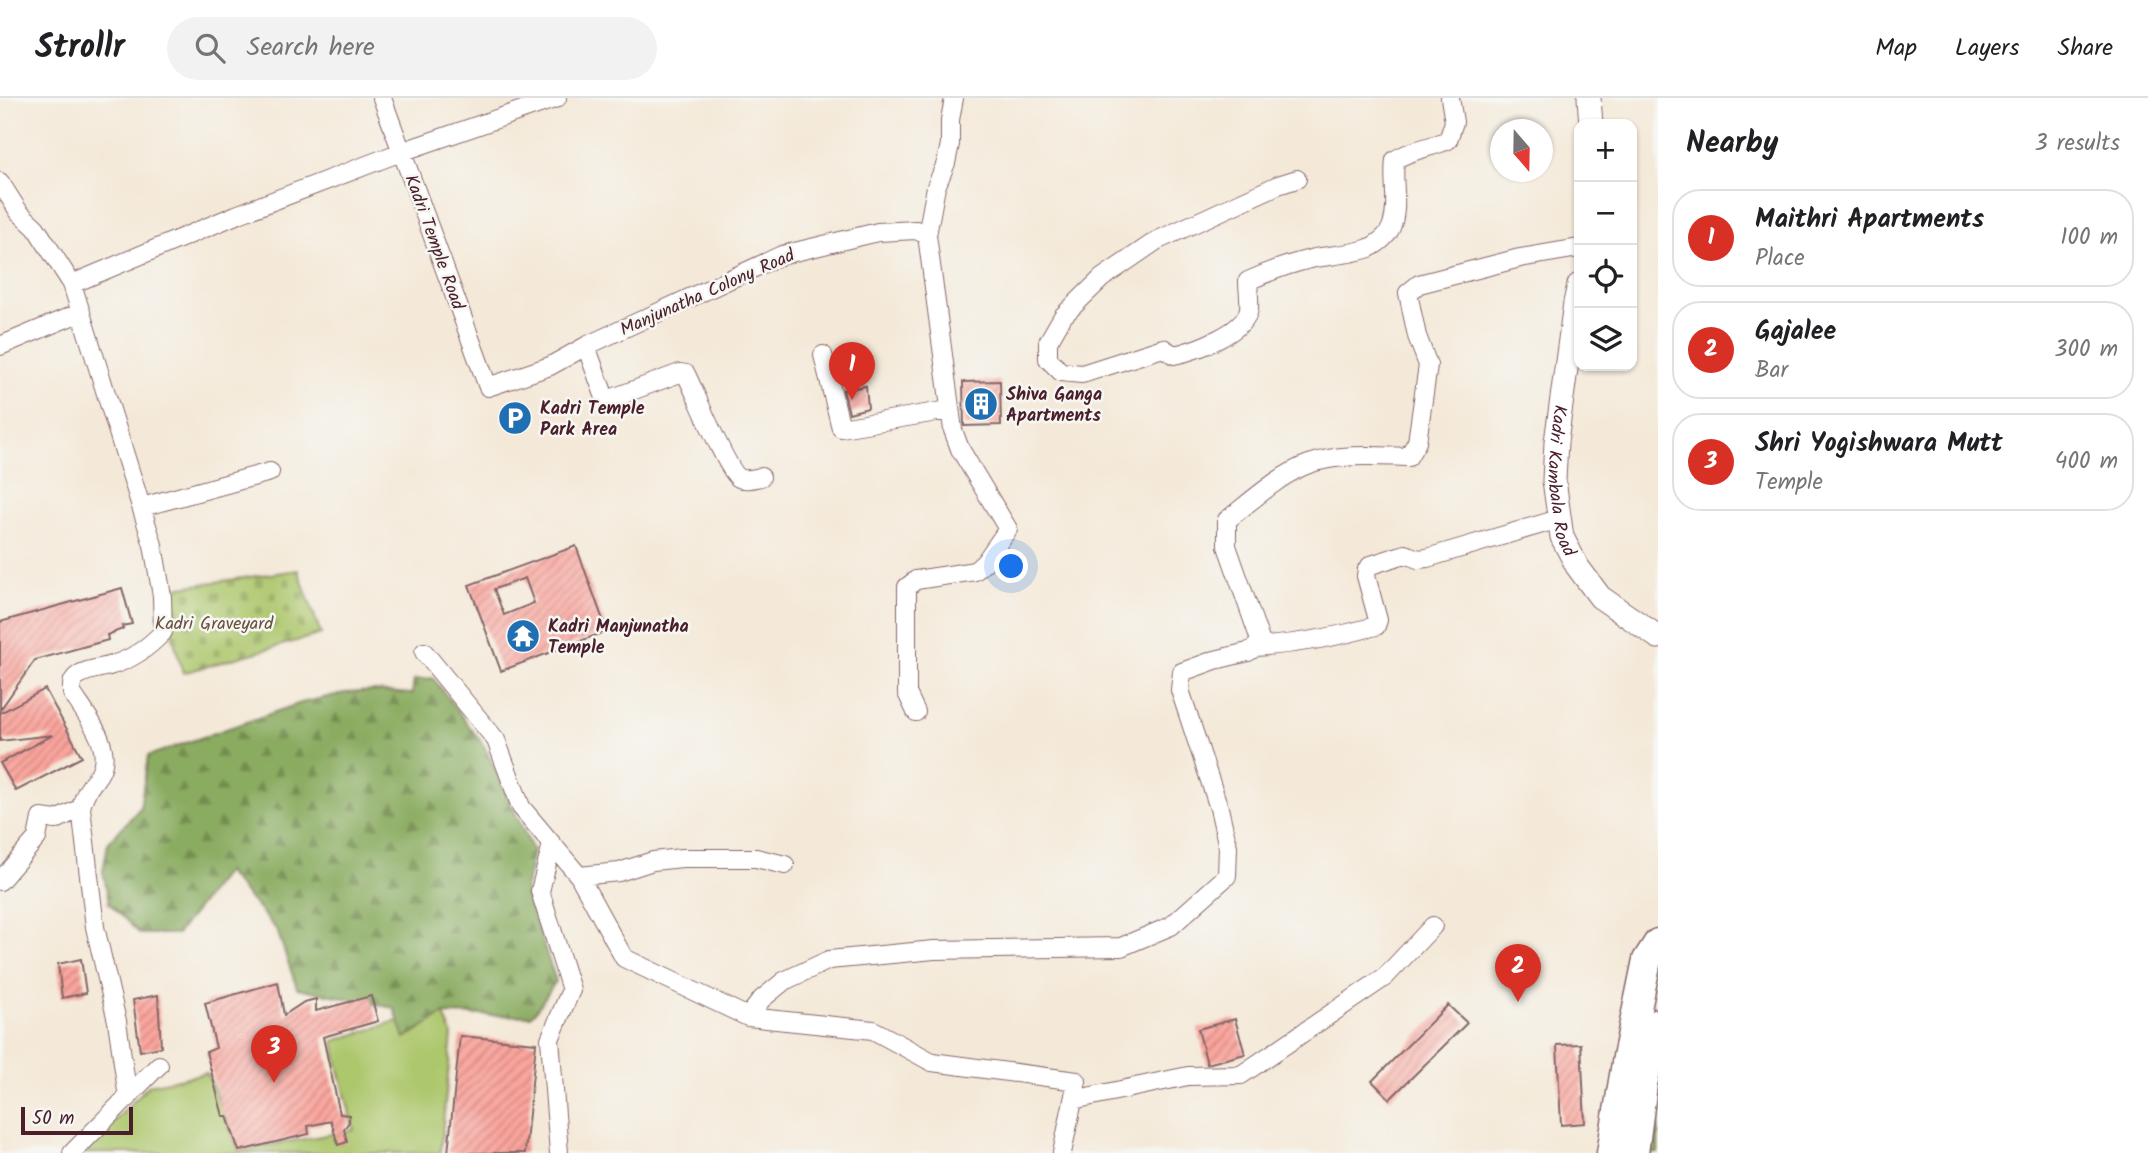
<!DOCTYPE html>
<meta charset="utf-8">
<style>
:root{--surface:#fff;--page:#f2f2f2;--text:#202124;--muted:#757577;--line:#e0e0e0;--accent:#d93025}
body{margin:0;font-family:Kalam,sans-serif;background:var(--page);color:var(--text)}
.controls{position:absolute;right:21px;top:21px;display:grid;overflow:hidden;border-radius:14px;box-shadow:0 2px 5px #0004}
.controls button{width:63px;height:63px;display:grid;place-items:center;padding:0;border:0;border-bottom:2px solid var(--line);background:var(--surface);color:var(--text);font:35px sans-serif}
.compass{position:absolute;left:1490px;top:21px;width:63px;height:63px;border-radius:50%;background:var(--surface);box-shadow:0 2px 5px #0004;rotate:160deg}
.scale{position:absolute;left:21px;bottom:18px;width:112px;box-sizing:border-box;padding-left:7px;border:4px solid #4a1f2b;border-top:0;font-size:19px;line-height:24px;white-space:nowrap;color:#4a1f2b;-webkit-text-stroke:5px #f6f6f2;paint-order:stroke}
.you{position:absolute;left:1012px;top:469px;width:24px;height:24px;margin:-18px;border:5px solid #fff;border-radius:50%;background:#1a73e8;box-shadow:0 0 0 10px #1a73e833}
.badge{display:grid;place-items:center;width:46px;height:46px;border-radius:50%;background:var(--accent);color:#fff;font-size:23px;font-weight:700}
.pin{position:absolute;translate:-50% -58px;filter:drop-shadow(0 2px 4px #0008)}
.pin::after{content:'';position:absolute;top:37px;width:24px;height:21px;background:inherit;clip-path:polygon(0 0,100% 0,50% 100%)}
.list{margin:0;padding:0;list-style:none}
h2{display:flex;justify-content:space-between;align-items:center;height:91px;margin:0;padding:0 28px;font-size:30px}
h2 small{font-size:23px;font-weight:400;color:var(--muted)}
.list li{display:grid;grid-template-columns:46px 1fr auto;gap:21px;align-items:center;box-sizing:border-box;height:98px;margin:0 14px 14px;padding:0 14px;border:2px solid var(--line);border-radius:28px}
.list b{display:block;font-size:26px;white-space:nowrap}
.list p{margin:0;font-size:23px;white-space:nowrap;color:var(--muted)}
.list em{font-size:23px;font-style:normal;color:var(--muted)}
.icon{flex:none;width:38px;height:38px;fill:none;stroke:currentColor;stroke-width:2;stroke-linecap:round;stroke-linejoin:round}
.map{position:relative;flex:none;width:1658px;height:1055px;overflow:hidden}
header{display:flex;align-items:center;gap:42px;box-sizing:border-box;height:98px;padding:0 35px;background:var(--surface);border-bottom:2px solid var(--line)}
header strong{font-size:33px}
nav{display:flex;gap:38px;margin-inline-start:auto;font-size:24px}
.search{width:490px;height:63px;background:var(--page);display:flex;align-items:center;gap:18px;box-sizing:border-box;padding:0 24px;border-radius:38px;color:var(--muted);font-size:26px}
main{display:flex}
aside{flex:1;background:var(--surface)}
.map>svg:first-child{display:block}
</style>
<header>
<strong>Strollr</strong>
<div class="search"><svg class="icon" aria-label="search" viewBox="0 0 24 24"><circle cx="10" cy="10" r="6"/><path d="M15 15l6 6"/></svg>Search here</div>
<nav><a>Map</a><a>Layers</a><a>Share</a></nav>
</header>
<main>
<div class="map">
<svg width="1658" height="1055" viewBox="0 0 1658 1055">
<defs>
<pattern id="forest-firs" width="22" height="20" patternUnits="userSpaceOnUse" patternTransform="scale(1.75)"><rect width="22" height="20" fill="#8aac60"/><path d="M5 1l3.5 6h-7zM16 11l3.5 6h-7z" fill="#738b4f"/></pattern>
<pattern id="cemetery-stones" width="16" height="16" patternUnits="userSpaceOnUse" patternTransform="scale(1.75)"><rect width="16" height="16" fill="#adc76d"/><path d="M2 7V4a2 2 0 0 1 4 0v3zM10 15v-3a2 2 0 0 1 4 0v3z" fill="#96aa5f"/></pattern>
<pattern id="building-hatch" width="6" height="6" patternUnits="userSpaceOnUse" patternTransform="scale(1.75)"><rect width="6" height="6" fill="#faa59d"/><path d="M-1 1l2-2M0 6l6-6M5 7l2-2" fill="none" stroke="#cc8680"/></pattern>
</defs>
<rect width="100%" height="100%" fill="#f6f6f2"/>
<filter id="ink" filterUnits="userSpaceOnUse"><feTurbulence type="fractalNoise" baseFrequency=".0143" numOctaves="2"/><feDisplacementMap in="SourceGraphic" scale="14" xChannelSelector="R" yChannelSelector="G"/><feConvolveMatrix kernelMatrix="1 2 1 2 8 2 1 2 1" color-interpolation-filters="sRGB"/></filter>
<filter id="wash" filterUnits="userSpaceOnUse"><feTurbulence type="fractalNoise" baseFrequency=".00686" numOctaves="4" result="noise"/><feDisplacementMap in="SourceGraphic" scale="28" xChannelSelector="R" yChannelSelector="G"/><feGaussianBlur stdDeviation="1.57" result="paint"/><feColorMatrix in="noise" values="0 0 0 0 0 0 0 0 0 0 0 0 0 0 0 0 0 1.4 0 .05"/><feComposite in="paint" operator="in"/></filter>
<g filter="url(#wash)">
<rect width="100%" height="100%" fill="#f4e9d8"/>
<path fill="#adc76d" stroke="#7c734c" stroke-width="2" d="M444,916L452,937L440,1055H84L149,987L207,975L239,1053L354,1032L337,963L334,943L394,924Z"/>
<path fill="url(#forest-firs)" stroke="#6a6646" stroke-width="2" d="M433,580L484,648L533,753L525,793L556,883L537,911L531,918L444,916L405,940L394,910L297,890L277,832L226,774L177,836H140L109,805L103,773L108,745L140,710L148,658L301,605L345,595L373,593L412,596L414,582Z
M1658,1005V1055H1647Z"/>
<path fill="url(#cemetery-stones)" stroke="#7c734c" stroke-width="2" d="M298,472L321,536L183,575L160,492Z"/>
<g id="blocks">
<path fill="url(#building-hatch)" fill-rule="evenodd" d="M1000,283L1001,327L964,328L963,284Z
M866,288L868,310L849,315L843,292Z
M576,448L607,533L501,573L469,487ZM525,480L534,505L504,517L494,491Z
M122,490L132,526L122,528L123,531L107,537L108,542L35,562L0,612V524Z
M45,591L82,659L16,693L0,665L53,637L0,643V615Z
M81,861L86,895L62,900L58,866Z
M278,884L284,917L304,904L316,901V913L371,898L378,923L323,939L340,1016L349,1017V1024L344,1031L347,1044L338,1047L331,1023L308,1028L309,1036L239,1053L227,1018H223L206,954L216,950L205,905Z
M158,897L161,949L140,953L133,902Z
M1448,907L1467,925L1390,1001L1372,983Z
M1235,921L1245,956L1207,966L1198,931Z
M460,938L536,945L525,1055H448Z
M1581,946L1585,1025L1561,1027L1557,947Z"/>
</g>
</g>
<g filter="url(#ink)">
<use href="#blocks" fill-opacity="0" stroke="#866668" stroke-width="2"/>
<g fill="none" stroke-linecap="round" stroke-linejoin="round">
<g stroke="#866668" stroke-width="20">
<path id="minor" d="M382,0L488,289L550,268L586,248L782,157L878,134L916,132L927,137L953,332L960,351L1008,431L985,464L975,473L916,482L907,489V595L916,614
M1297,81L1278,87L1156,143L1102,180L1063,218L1048,244V261L1061,274L1082,276L1163,250L1174,257C1194,253 1247,234 1249,210C1250,202 1248,192 1248,183C1270,173 1292,165 1315,160C1333,157 1353,156 1369,150C1378,146 1389,137 1392,127C1399,106 1392,83 1395,62C1411,51 1431,50 1448,42L1454,24L1450,0
M0,84L19,114L36,130L72,186L153,447L162,498L163,534C148,550 133,561 112,567C101,571 83,571 75,580C71,584 72,590 72,595C86,617 115,650 99,676C91,688 84,694 81,710L56,722L41,720L37,740L0,783
M927,137L936,89L946,65L950,46V22L954,0
M72,186L236,117L401,54L557,0
M0,248L81,214
M586,248L604,297L610,301L680,275L686,276C695,294 727,372 739,380C745,383 755,380 761,379
M823,257L841,330L949,312
M142,409L270,374
M1256,549C1297,546 1337,539 1376,528L1378,522L1366,478L1367,471L1371,467L1405,456L1418,461L1427,460L1559,421
M424,554L496,642L521,709L579,778L619,774L653,763L682,760H756L785,767
M81,710L95,829L117,923L128,1000
M552,746L540,793L571,892L550,941L559,1055
M579,778L624,860L748,919L873,932L932,964L1077,983L1062,1055
M748,919L762,901L784,883L829,862L934,852L1121,849L1171,828L1227,778L1228,749L1219,710L1180,592L1182,574L1215,562L1248,554L1256,549L1260,542L1227,448V422C1250,404 1282,375 1309,366C1340,355 1376,358 1408,359L1417,344L1428,267L1417,238L1408,195L1419,186L1520,160L1579,150
M1073,1002L1188,978L1241,977L1385,879L1433,828
M72,1055L159,967"/>
</g>
<g stroke="#866668" stroke-width="25">
<g id="tertiary">
<path d="M1589,0L1591,26"/>
<path id="s1" d="M1579,187L1575,205L1556,344L1554,382L1562,439L1577,468L1600,499L1658,539"/>
</g>
</g>
<g stroke="#866668" stroke-width="31">
<path id="primary" d="M1611,1055L1627,959L1647,862L1658,845
M1634,1055L1643,986L1658,925"/>
</g>
<use href="#minor" stroke="#fff" stroke-width="18"/>
<use href="#tertiary" stroke="#fff" stroke-width="23"/>
<use href="#primary" stroke="#fff" stroke-width="28"/>
</g>
</g>
<defs>
<g id="building-disc" transform="scale(1.75)"><circle r="9.5" fill="#1f6fb2" stroke="#f6f6f2"/><path d="M-4-6H4V6H1V3H-1V6H-4ZM-2.5-4.3h1.7v1.8h-1.7ZM.8-4.3h1.7v1.8H.8ZM-2.5-1h1.7V.8h-1.7ZM.8-1h1.7V.8H.8Z" fill="#fff"/></g>
<g id="parking-disc" transform="scale(1.75)"><circle r="9.5" fill="#1f6fb2" stroke="#f6f6f2"/><path d="M-3.5-5.5H1a3.5 3.5 0 0 1 0 7H-1V5.5H-3.5ZM-1-3.4V-.6H.8a1.4 1.4 0 0 0 0-2.8Z" fill="#fff"/></g>
<g id="temple-disc" transform="scale(1.75)"><circle r="9.5" fill="#1f6fb2" stroke="#f6f6f2"/><path d="M0-6L5-2H3V0L6.5 2.5H4V6H1.5V3h-3V6H-4V2.5H-6.5L-3 0V-2H-5Z" fill="#fff"/></g>
</defs>
<g fill-rule="evenodd">
<use href="#building-disc" x="981" y="306"/>
<use href="#parking-disc" x="515" y="320"/>
<use href="#temple-disc" x="523" y="538"/>
</g>
<g text-anchor="middle" stroke-width="5" stroke-linejoin="round" paint-order="stroke">
<g font-size="18" fill="#4a1f2b" stroke="#f6f6f2">
<text transform="translate(435 144) rotate(70)" y="6">Kadri Temple Road</text>
<text transform="translate(707 194) rotate(-24)" y="6">Manjunatha Colony Road</text>
<text dy="6" stroke="none"><textPath href="#s1" startOffset="198">Kadri Kambala Road</textPath></text>
</g>
<g font-size="18" font-weight="bold" fill="#4a1f2b" stroke="#f6f6f2" text-anchor="start">
<text x="1006" y="302">Shiva Ganga<tspan x="1006" dy="21">Apartments</tspan></text>
<text x="540" y="316">Kadri Temple<tspan x="540" dy="21">Park Area</tspan></text>
<text x="548" y="534">Kadri Manjunatha<tspan x="548" dy="21">Temple</tspan></text>
</g>
<g font-size="18" fill="#68513f" stroke="#f6f6f2">
<text x="214" y="531">Kadri Graveyard</text>
</g>
</g>
</svg>
<div class="controls">
<button>+</button>
<button>−</button>
<button><svg class="icon" aria-label="locate" viewBox="0 0 24 24"><circle cx="12" cy="12" r="6"/><path d="M12 2v4M12 18v4M2 12h4M18 12h4"/></svg></button>
<button><svg class="icon" aria-label="layers" viewBox="0 0 24 24"><path d="M12 4l9 5-9 5-9-5zM3 14l9 5 9-5"/></svg></button>
</div>
<svg class="compass" viewBox="-18 -18 36 36"><path d="M0-13l5 13h-10z" fill="#e53935"/><path d="M0 13l5-13h-10z" fill="#757577"/></svg>
<div class="scale">50 m</div>
<div class="you"></div>
<div class="pin badge" style="left:852px;top:302px">1</div>
<div class="pin badge" style="left:1518px;top:904px">2</div>
<div class="pin badge" style="left:274px;top:985px">3</div>
</div>
<aside>
<h2>Nearby<small>3 results</small></h2>
<ul class="list">
<li><span class="badge">1</span><div><b>Maithri Apartments</b><p>Place</p></div><em>100 m</em></li>
<li><span class="badge">2</span><div><b>Gajalee</b><p>Bar</p></div><em>300 m</em></li>
<li><span class="badge">3</span><div><b>Shri Yogishwara Mutt</b><p>Temple</p></div><em>400 m</em></li>
</ul>
</aside>
</main>
